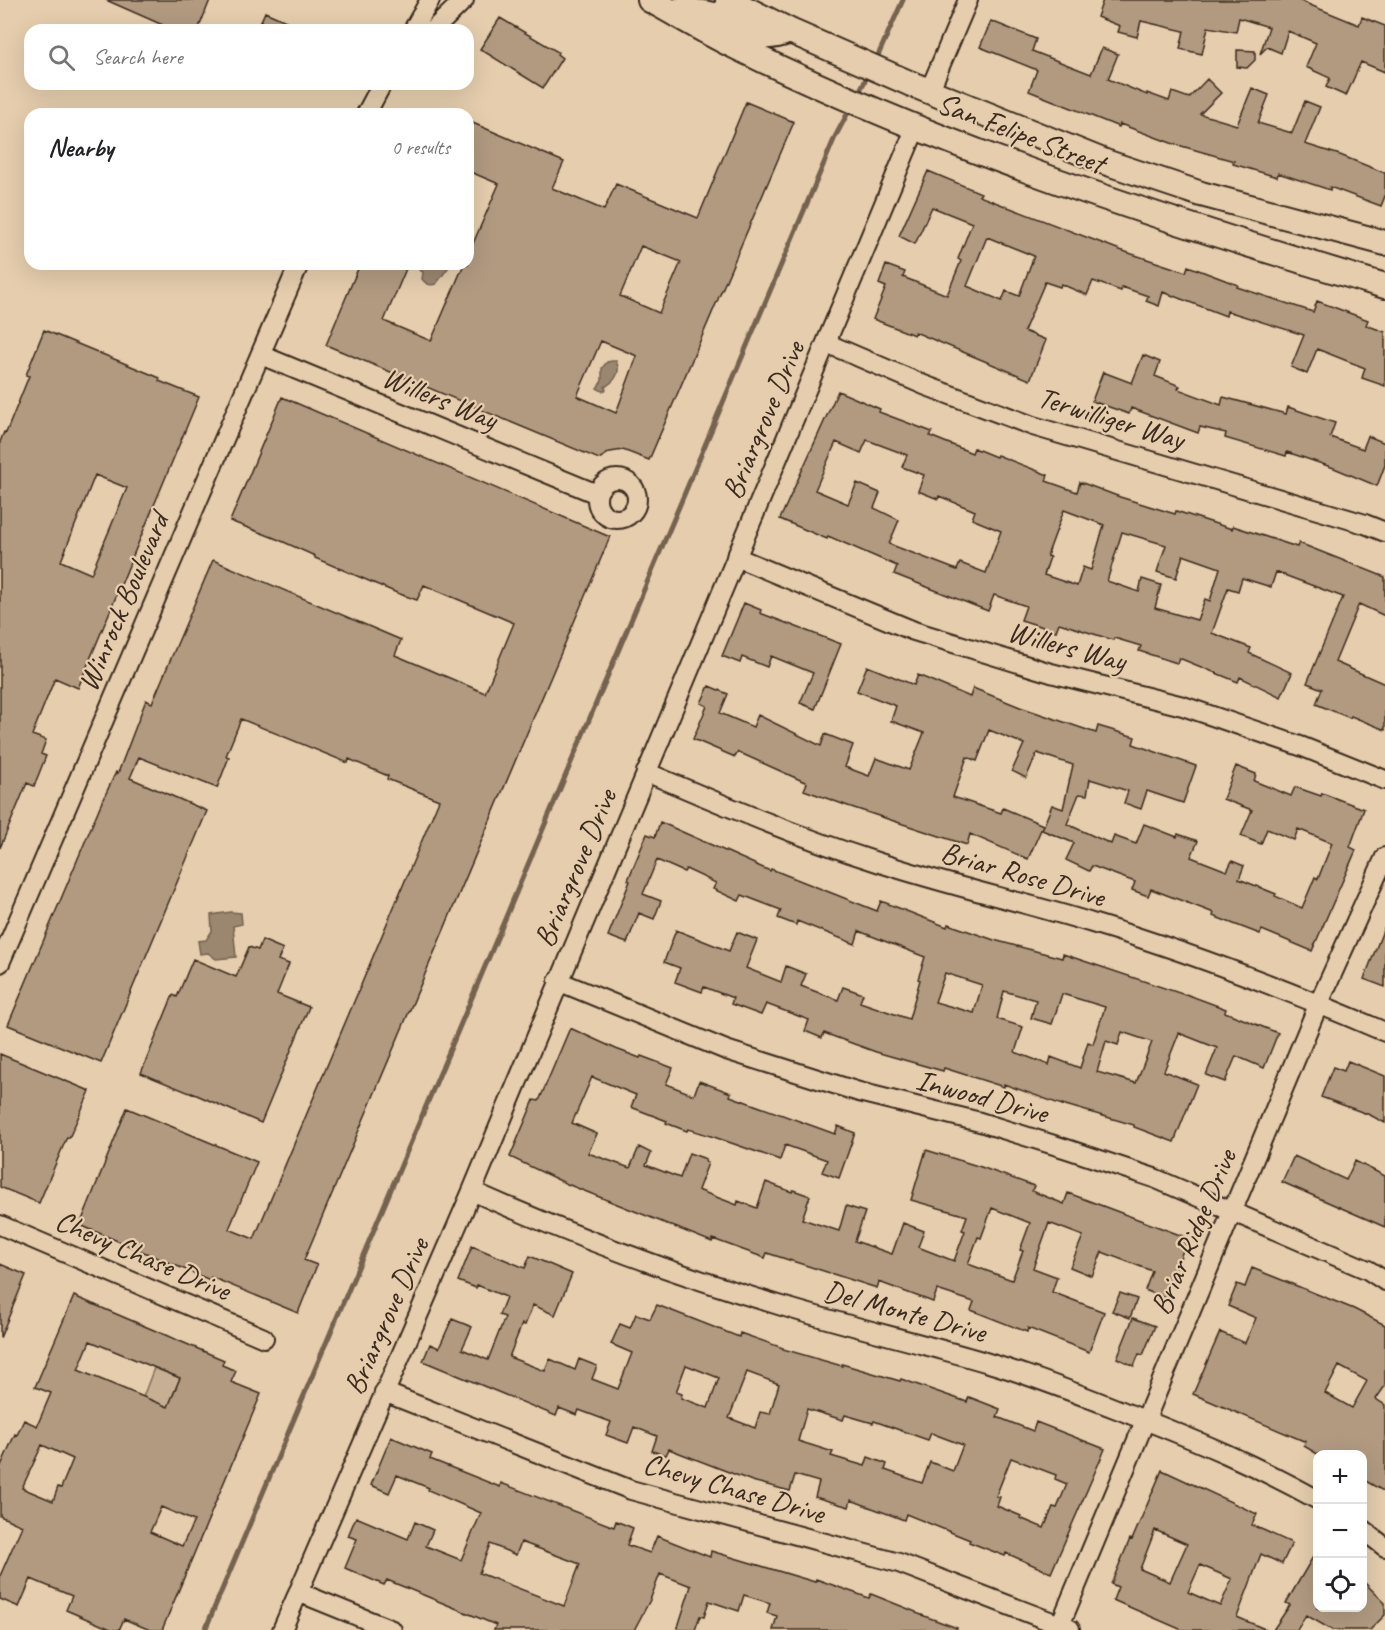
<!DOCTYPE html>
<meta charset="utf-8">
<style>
:root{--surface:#fff;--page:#f6f6f6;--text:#202124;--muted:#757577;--line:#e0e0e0}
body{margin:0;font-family:Caveat,sans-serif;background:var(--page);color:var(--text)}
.controls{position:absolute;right:18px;bottom:18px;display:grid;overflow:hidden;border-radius:12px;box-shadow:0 6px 24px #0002}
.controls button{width:54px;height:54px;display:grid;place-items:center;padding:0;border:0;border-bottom:2px solid var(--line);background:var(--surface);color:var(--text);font:30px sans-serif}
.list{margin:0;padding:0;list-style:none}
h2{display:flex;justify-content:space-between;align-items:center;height:78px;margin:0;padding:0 24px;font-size:26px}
h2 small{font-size:20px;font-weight:400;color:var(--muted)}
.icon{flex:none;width:33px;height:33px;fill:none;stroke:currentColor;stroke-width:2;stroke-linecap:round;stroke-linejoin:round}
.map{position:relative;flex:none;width:1385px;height:1630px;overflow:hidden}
.search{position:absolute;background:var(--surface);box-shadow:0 6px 24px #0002;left:24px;top:24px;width:450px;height:66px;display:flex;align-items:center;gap:15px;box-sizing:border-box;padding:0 21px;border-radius:18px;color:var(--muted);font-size:22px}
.panel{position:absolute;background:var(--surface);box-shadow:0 6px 24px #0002;left:24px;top:108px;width:450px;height:162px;border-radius:18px}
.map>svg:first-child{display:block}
</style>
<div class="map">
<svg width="1385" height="1630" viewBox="0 0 1385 1630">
<rect width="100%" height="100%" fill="#e5cdad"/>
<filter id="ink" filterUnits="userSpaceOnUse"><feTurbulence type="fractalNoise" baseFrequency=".0167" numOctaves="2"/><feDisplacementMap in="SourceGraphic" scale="12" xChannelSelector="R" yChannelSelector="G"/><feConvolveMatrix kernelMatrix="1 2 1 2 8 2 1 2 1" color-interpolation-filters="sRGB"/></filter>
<g filter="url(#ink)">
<path fill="#c6af93" stroke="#806c58" stroke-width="1.5" d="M154,1368L180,1378L168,1407L143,1397Z"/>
<path fill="#9b876f" stroke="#75624f" stroke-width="1.5" d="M422,264H451L436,284C429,286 426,284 422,279L423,272L419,270Z
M612,361H616C622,373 615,381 605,387L606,390L602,391L597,388L602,381V368L607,362Z
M231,912L241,913L242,924L233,926L236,957L216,959L208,953L200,954L198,941L206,940L212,931L211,915Z"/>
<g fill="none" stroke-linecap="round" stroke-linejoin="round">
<path stroke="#75624f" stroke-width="5" d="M875,62L903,0
M857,96L869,73
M205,1630L835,137L851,107"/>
</g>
<path fill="#b19a80" stroke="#3b2a1e" stroke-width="1.5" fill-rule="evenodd" d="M106,0H210L198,30H174Z
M1103,0H1298L1359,25L1362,17L1385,26V72L1361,62L1346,96L1326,87L1330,78L1306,67L1316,43L1288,31L1281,53L1267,47L1260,54L1269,27L1239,18L1236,32L1208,27L1202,54L1180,49L1184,31L1141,21L1137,37L1118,32L1120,26L1097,17Z
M265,12L307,30H257Z
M500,18L558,52L557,54L562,58L543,88L480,49Z
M991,21L1036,39L1032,51L1091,74L1102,48L1118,54L1108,79L1147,95V93L1169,101L1172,92L1189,98L1207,79L1221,93L1200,114L1237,125L1252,88L1269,95L1258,123L1292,133L1305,101L1320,107L1305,144L1340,155L1385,173V196L1381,206L1330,187V190L1278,173L1277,177L1233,164L1234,161L1171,143L1120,124L1119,127L1029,91L1037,70L980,47Z
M1237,50L1255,51V60L1247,68L1237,67Z
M746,102L794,122L649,460L623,450L610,452L599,459L326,345L360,264H408L384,321L431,341L464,264H468V255L499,184L468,171V121L564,162L552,188L604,210L616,184L698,218ZM641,246L681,262L659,313L620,296ZM601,341L637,356L616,413L577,396Z
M928,171L981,193L979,196L1120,250L1186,272L1188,266L1238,285L1237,287L1313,312L1317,301L1368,320L1366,325L1385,332V386L1362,378L1365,368L1317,349L1307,374L1291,367L1304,335L1227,311L1226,316L1163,292L1159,306L1146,301L1148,296L1122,287L1121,291L1093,281L1087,295L1061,284L1060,287L1045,282L1024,331L1046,340L1030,380L915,332L914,335L873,319L886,287L879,284L886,265L905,272L903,277L947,295L961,261L958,259L972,223L932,207L915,244L899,236ZM987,237L1034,256L1019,296L1006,291L1002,301L967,286Z
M44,330L160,378L159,381L199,397L78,688L55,678L32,735L46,740L41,754L46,756L34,786L27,783L0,848V442L4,432L6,433L29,376L26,375ZM95,475L127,488L91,574L61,561Z
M1143,355L1160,362L1155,376L1180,386L1178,389L1221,405L1223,397L1286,414L1288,407L1335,423L1330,437L1363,449L1368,436L1385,443V465L1377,486L1334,468L1287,452L1286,456L1225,438L1226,433L1200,427L1198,433L1131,408L1129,414L1092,401L1103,372L1132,383Z
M838,391L880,409L879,412L932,432L930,436L972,453L974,448L996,457L997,455L1048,475L1046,481L1077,492L1080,482L1120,497L1175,514L1176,511L1232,529L1233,526L1297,547L1299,543L1385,577V616L1359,604L1335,662L1385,684V730L1351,716L1350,718L1316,704L1322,689L1307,683L1343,597L1276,572L1271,587L1242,578L1238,591L1228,588L1212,633L1251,648L1249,653L1292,673L1281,697L1240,677L1238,682L1179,658L1177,663L1139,651L1141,646L1114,638L1113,640L1059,623L1056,631L1021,620L1026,606L994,595L988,611L894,574L897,566L828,536L827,539L780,519ZM867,440L907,455L902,467L924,475L918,491L938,499L939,496L975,511L972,519L1001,531L986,573L960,563L957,570L889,544L899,520L874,508L880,493L857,483L848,504L815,490L836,442L861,453ZM1064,510L1104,525L1091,570L1083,567L1077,586L1044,575L1050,557L1047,556ZM1122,532L1166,545L1157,572L1176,578L1183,555L1220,568L1210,601L1205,599L1197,620L1155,608L1161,585L1142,579L1139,592L1107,581Z
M282,397L610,537L304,1260L317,1265L298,1313L211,1277L210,1280L80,1225L127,1108L257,1162L229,1229L254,1239L439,800L387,779L388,776L349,759L348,763L241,719L226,756L229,757L217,788L139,757L130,778L207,811L101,1063L8,1025L100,806L116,772L118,773L146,700L152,703L213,560L401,640L395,655L485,693L514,623L424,585L417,600L397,593L315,558V556L277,539L230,521Z
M744,603L761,610L760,613L841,644L815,709L800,703L813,673L771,656L767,667L742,657L740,663L722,656Z
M867,666L914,685L918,675L970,697L973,688L1020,707L1096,733L1098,726L1135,737L1133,744L1196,766L1183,803L1147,791L1141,809L1124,803L1128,791L1090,779L1087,795L1079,794L1067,824L1111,844L1114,836L1136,844L1144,824L1177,837L1178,834L1198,841L1191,857L1227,871L1232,861L1244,866L1239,879L1276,894L1275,896L1302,908L1315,877L1318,879L1332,843L1298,829L1294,840L1267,829L1261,844L1241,836L1252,810L1223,799L1236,766L1256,774L1254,781L1291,796L1295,787L1321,796L1322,793L1364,809L1350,847L1356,850L1312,951L1262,930L1260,934L1213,916L1214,913L1151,889L1148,896L1132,890L1135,882L1092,866L1089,871L1066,860L1074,843L1042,830L1052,805L1063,809L1073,765L1037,753L1026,778L1012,771L1024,744L989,730L977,761L967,757L953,797L1001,813L1003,808L1043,825L1028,859L970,834L967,845L848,806L804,790L807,783L738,752L735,757L693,739L707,706L701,703L709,686L728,694L720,713L753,727L758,715L821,746L825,734L853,745L845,767L869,776L876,758L909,770L924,733L891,721L896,706L857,691Z
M660,822L770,871L771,869L877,911L881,901L947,927L948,924L994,940L1062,958L1063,954L1185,995L1186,994L1226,1009L1225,1012L1278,1033L1264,1068L1236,1056L1225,1082L1206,1075L1217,1048L1179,1033L1164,1071L1197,1084L1174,1142L1134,1127V1125L1062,1104V1105L1004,1084V1087L944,1068L943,1071L876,1052L824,1033L822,1038L805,1031L809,1020L766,1004L761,1015L731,1004L733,998L704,987L702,992L675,982L680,968L664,962L676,930L729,951L737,932L757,940L746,968L781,982L786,966L806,974L801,986L838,1000L843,987L863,994L860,1002L909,1019L920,980L918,979L925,957L859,931L855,944L797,921L796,925L778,918L781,910L742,895L739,901L713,889L716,883L686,869L684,872L657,860L643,894L661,901L654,919L639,913L627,943L608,936L630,881L628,880L647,834L655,837ZM945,973L982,985L974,1013L935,1002ZM1004,991L1036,1000L1031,1018L1052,1024L1062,994L1105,1007L1093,1044L1088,1042L1080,1068L1051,1057L1049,1065L1015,1052L1023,1027L997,1019ZM1122,1032L1152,1042L1136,1083L1097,1072L1106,1041L1118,1045Z
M1384,928H1385V987L1364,979Z
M262,940L283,949L278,960L289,964L277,994L309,1007L261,1123L192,1093V1094L141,1073L173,995L177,997L193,959L236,977L249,947L258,950Z
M570,1028L616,1049L640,1058L641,1056L673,1068L666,1084L694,1095L699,1081L731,1093L730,1096L835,1134L838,1126L855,1133L839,1178L822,1172L827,1160L785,1145L780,1160L714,1137L688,1129L687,1131L666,1123L667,1121L631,1107L636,1095L592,1077L572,1123L597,1134L588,1153L630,1168L639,1147L651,1153L646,1165L680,1178L689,1153L706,1159L705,1161L708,1163L698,1190L737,1205L738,1201L757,1208L766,1182L792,1192L793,1190L810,1196L802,1219L839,1231L846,1206L865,1212L855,1241L892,1254L903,1223L924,1231L918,1247L954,1261L965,1231L962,1230L967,1216L911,1200L926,1150L981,1167L1034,1186L1032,1191L1064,1204L1068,1193L1188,1238L1164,1298L1145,1290L1152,1271L1102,1252L1092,1276L1070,1267L1083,1236L1049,1223L1033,1268L1057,1277L1052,1292L1104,1312L1089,1352L1028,1328L1027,1332L971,1310L974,1302L937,1290L933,1302L879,1282L877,1288L767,1253L765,1258L713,1239L712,1242L567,1184L510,1157L534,1100L539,1101ZM992,1208L1030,1223L1020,1250L1023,1251L1012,1280L968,1264L978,1237L981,1238Z
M0,1054L90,1091L69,1138L67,1137L39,1203L0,1187Z
M1348,1061L1385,1076V1123L1370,1115L1321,1097L1333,1067L1344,1071Z
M1294,1156L1346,1180L1355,1161L1385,1176V1227L1282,1182Z
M472,1246L525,1268L530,1256L572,1274L555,1315L533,1305L525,1325L522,1324L509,1357L545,1371L550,1359L575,1370L579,1359L597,1366L592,1379L618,1389L632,1353L611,1344L620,1324L630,1328L636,1314L650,1319L657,1305L739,1337L740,1333L783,1348V1349L842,1366V1364L900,1381L901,1379L967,1402L969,1397L1000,1409L997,1417L1033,1431L1036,1422L1105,1449L1051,1573L1006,1553L1005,1556L969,1542L970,1540L906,1514L904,1520L851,1500L849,1507L815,1497L819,1482L795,1475L790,1491L752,1481L669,1449L666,1455L652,1451L657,1436L634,1427L628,1443L606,1435L611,1422L579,1410L577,1415L559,1408L556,1416L423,1361L430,1344L439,1348L452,1319L472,1327L462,1349L488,1360L505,1317L499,1315L506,1297L477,1285L476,1288L458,1281ZM686,1365L719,1378L708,1408L681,1398L682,1394L676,1392ZM747,1372L779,1384L770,1414L760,1412L755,1428L729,1418ZM807,1409L843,1420L845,1415L873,1423L874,1421L928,1440L931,1433L963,1445L953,1471L930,1462L922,1483L885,1470L887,1464L868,1457L865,1466L831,1456L833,1452L798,1441ZM1011,1458L1056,1475L1055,1479L1067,1484L1057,1508L1053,1507L1044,1528L1020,1518L1021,1516L997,1506L1000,1497L996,1496Z
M0,1264L26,1275L0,1338Z
M1252,1268L1354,1309L1385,1325V1386L1376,1399L1385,1405V1492L1362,1479V1455H1319L1304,1446L1306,1442L1193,1394L1220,1332L1245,1343L1256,1318L1228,1306L1237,1284L1245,1287ZM1339,1366L1367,1381L1352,1408L1325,1393Z
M1120,1293L1137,1299L1130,1318L1112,1311Z
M74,1296L224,1360L222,1365L236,1371L231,1382L261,1394L162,1630H150L124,1619L119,1630H113L66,1610L72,1596L31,1579L19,1607L0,1599V1576L22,1526L0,1516V1468L15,1434L17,1435L24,1420L37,1426L51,1393L35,1387ZM90,1341L180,1378L168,1407L78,1370ZM42,1445L73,1459L61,1488L58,1487L53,1501L22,1488ZM161,1507L194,1521L182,1546L150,1532Z
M1133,1318L1155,1326L1143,1355L1139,1354L1134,1366L1117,1358Z
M391,1437L432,1454L430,1459L500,1487L501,1483L614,1527L616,1521L633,1528L627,1545L650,1553L657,1536L710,1557L711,1551L815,1582L816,1579L869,1598L871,1594L916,1612V1613L957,1628L956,1630H773L777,1616L767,1613L770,1603L744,1595L739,1611L709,1601L704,1617L700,1616L695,1630H677L691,1586L660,1574L650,1600L634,1630H494L496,1625L387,1580L384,1585L345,1568L357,1539L348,1536L356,1517L408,1539L415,1522L433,1530L426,1546L461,1560L481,1513L428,1490L429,1488L397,1475L389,1493L371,1485ZM521,1542L580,1564L564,1606L479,1573L490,1544L516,1555Z
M1162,1470L1257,1514L1252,1525L1292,1543L1282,1564L1261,1554L1237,1617L1267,1630H1182L1113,1600L1118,1587L1111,1584L1130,1539L1132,1540ZM1155,1530L1187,1544L1170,1582L1140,1569ZM1200,1565L1232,1579L1220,1606L1188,1592Z
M1317,1550V1608H1362V1580L1385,1603V1615L1370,1630H1332L1306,1615L1297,1630H1273L1290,1605L1286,1603Z"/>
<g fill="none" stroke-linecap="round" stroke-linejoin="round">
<g stroke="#3b2a1e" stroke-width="22">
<path id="minor" d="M413,30L430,0
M433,30L464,0
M929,92L968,0
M366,114L382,84
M826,343L924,385L1033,426L1365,524L1385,532
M261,355L597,494
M597 499a20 20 0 1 1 40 0a20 20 0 1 1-40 0Z
M736,557L914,631L1051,673L1183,706L1303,747L1385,780
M646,772C721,804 796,836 874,861C946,885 1020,901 1092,923C1192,953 1290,991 1385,1032
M0,963L299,264
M558,981L726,1050L859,1092L980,1122L1067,1149L1154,1178L1368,1270L1385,1281
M472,1191C572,1236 677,1275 782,1306C851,1327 922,1343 992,1364C1039,1378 1086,1397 1132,1415C1196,1440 1258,1466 1318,1500
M0,1225L264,1338
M384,1392L631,1490L899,1563L1070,1629
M1362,1529L1385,1547
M298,1592L392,1630
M282,1630L472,1191L916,127
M1058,1630L1319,1003L1385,857"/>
</g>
<g stroke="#3b2a1e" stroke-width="28">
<path id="major" d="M650,0C678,15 705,32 734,46C942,149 1163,220 1385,286
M728,0L790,31L909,83L1105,162L1201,194L1385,243
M680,10C693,12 707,13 718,16C750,26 753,46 790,31"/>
</g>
<use href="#minor" stroke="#e5cdad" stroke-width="18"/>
<use href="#major" stroke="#e5cdad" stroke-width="24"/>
</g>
</g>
<g text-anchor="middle" stroke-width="4.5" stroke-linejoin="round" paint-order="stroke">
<g font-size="30" fill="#3b2a1e" stroke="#e5cdad">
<text transform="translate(1021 133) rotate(21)" y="10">San Felipe Street</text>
<text transform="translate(440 398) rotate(22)" y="10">Willers Way</text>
<text transform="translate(1111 418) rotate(17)" y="10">Terwilliger Way</text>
<text transform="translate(763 420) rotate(-67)" y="10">Briargrove Drive</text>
<text transform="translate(123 602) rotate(-67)" y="10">Winrock Boulevard</text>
<text transform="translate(1067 646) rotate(15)" y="10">Willers Way</text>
<text transform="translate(575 868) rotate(-67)" y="10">Briargrove Drive</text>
<text transform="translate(1023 874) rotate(16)" y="10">Briar Rose Drive</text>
<text transform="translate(982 1096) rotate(15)" y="10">Inwood Drive</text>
<text transform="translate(1193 1232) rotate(-67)" y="10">Briar Ridge Drive</text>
<text transform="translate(143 1255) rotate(23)" y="10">Chevy Chase Drive</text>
<text transform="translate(905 1311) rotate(15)" y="10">Del Monte Drive</text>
<text transform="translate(386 1316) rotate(-66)" y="10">Briargrove Drive</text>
<text transform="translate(734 1488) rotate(16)" y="10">Chevy Chase Drive</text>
</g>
</g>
</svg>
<div class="controls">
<button>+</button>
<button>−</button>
<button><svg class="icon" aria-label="locate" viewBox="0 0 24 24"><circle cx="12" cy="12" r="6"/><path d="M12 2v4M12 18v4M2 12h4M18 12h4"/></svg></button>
</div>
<div class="search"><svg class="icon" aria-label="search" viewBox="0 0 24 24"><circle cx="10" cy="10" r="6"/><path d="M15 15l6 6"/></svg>Search here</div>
<section class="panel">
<h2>Nearby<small>0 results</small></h2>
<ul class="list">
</ul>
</section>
</div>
